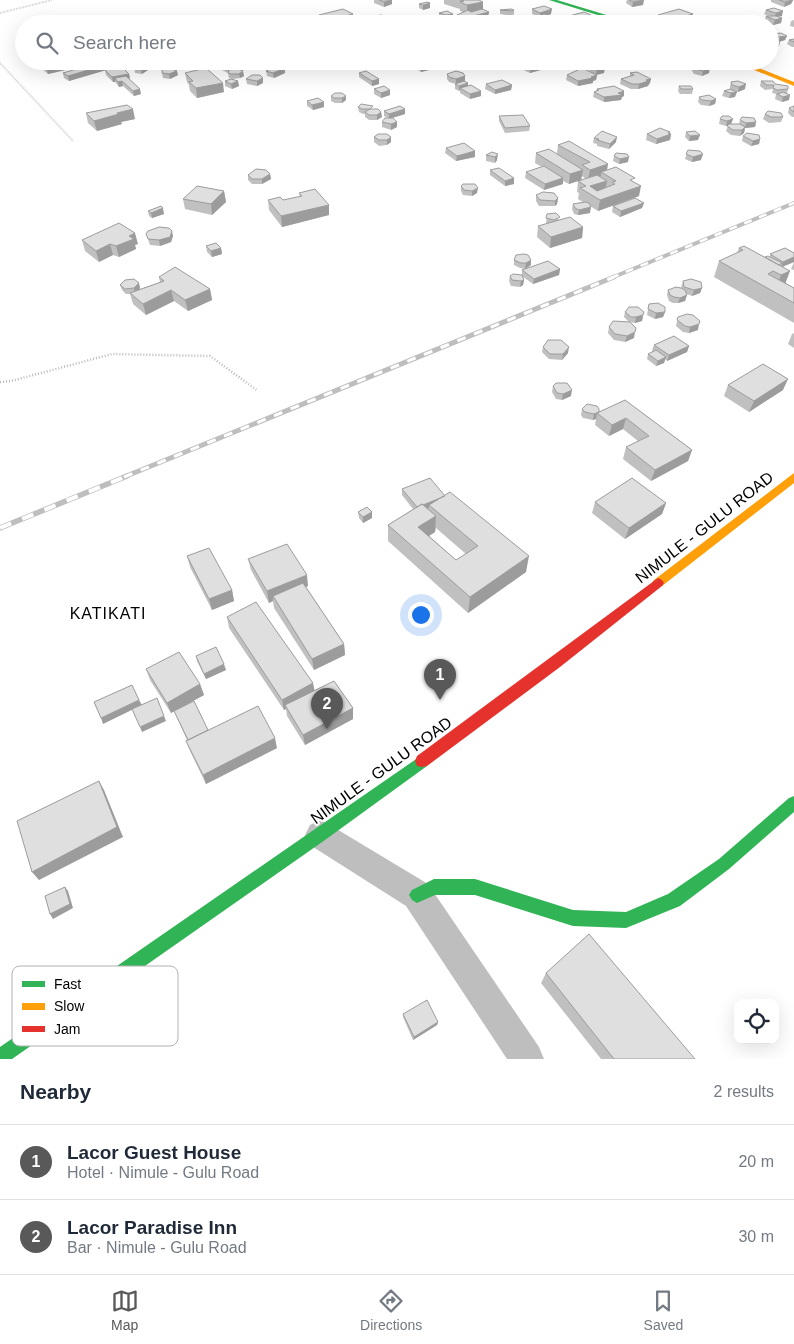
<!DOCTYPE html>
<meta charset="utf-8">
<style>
:root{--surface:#fff;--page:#f2f2f3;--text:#1f2937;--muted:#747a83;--line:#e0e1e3;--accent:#595959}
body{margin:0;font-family:Arial,sans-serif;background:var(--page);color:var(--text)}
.controls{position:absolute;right:15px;bottom:15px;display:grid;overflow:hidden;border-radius:10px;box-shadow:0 5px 20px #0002}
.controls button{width:45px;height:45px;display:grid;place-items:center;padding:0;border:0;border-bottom:1px solid var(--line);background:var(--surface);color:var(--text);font:25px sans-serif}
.you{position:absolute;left:420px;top:614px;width:18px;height:18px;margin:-12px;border:4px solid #fff;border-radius:50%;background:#1a73e8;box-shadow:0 0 0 8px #1a73e833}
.badge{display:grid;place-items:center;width:32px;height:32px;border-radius:50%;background:var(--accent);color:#fff;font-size:16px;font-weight:700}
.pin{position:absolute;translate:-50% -41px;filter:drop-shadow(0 1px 2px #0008)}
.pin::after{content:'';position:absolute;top:26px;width:18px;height:15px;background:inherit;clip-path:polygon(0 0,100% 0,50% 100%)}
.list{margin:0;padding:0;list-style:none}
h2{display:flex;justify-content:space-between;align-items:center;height:65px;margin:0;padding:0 20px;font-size:21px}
h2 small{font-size:16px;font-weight:400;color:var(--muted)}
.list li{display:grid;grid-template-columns:32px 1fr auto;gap:15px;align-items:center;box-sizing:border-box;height:75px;padding:0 20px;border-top:1px solid var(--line)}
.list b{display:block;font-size:19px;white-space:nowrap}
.list p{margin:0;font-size:16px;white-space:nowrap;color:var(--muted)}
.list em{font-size:16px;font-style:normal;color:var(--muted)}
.icon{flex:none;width:28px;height:28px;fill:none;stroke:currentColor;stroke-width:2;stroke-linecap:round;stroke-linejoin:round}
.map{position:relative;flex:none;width:794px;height:1059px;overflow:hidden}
.search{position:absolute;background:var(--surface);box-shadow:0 5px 20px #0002;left:15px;right:15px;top:15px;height:55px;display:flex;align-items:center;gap:12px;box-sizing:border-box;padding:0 18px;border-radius:28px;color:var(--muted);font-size:19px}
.sheet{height:215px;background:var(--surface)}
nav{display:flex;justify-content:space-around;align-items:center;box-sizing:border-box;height:70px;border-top:1px solid var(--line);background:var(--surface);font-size:14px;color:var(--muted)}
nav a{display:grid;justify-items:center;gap:2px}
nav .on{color:var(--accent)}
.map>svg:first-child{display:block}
</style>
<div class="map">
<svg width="794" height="1059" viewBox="0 0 794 1059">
<rect width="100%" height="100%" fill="#fff"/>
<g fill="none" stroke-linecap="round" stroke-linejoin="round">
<path stroke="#b9b9b9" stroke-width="2" stroke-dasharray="0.5 1" stroke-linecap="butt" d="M0,13L52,0
M0,63L73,141"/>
<path stroke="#b9b9b9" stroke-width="2.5" stroke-dasharray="1 2" stroke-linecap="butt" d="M0,382L11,381L112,354L210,356L258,391"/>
<path fill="#bebebe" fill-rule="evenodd" d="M320,820L330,825L428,884L539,1047L544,1059H507L406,906L310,845L305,835L310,825Z"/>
<path fill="#30b455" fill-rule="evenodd" d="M549,0H557L636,24H627Z
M422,755L427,756L429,761L427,766L325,840L12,1059H0V1047Z
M794,796V812L729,869L680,906L626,928L573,926L475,895H435L417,903L412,900L409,895L412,890L434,879H475L573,910L626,912L668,894L719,859L789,798Z"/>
<path fill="#ff9f0a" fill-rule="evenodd" d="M732,61H741L794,82V86Z
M794,473V483L662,586H654L652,583L654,580Z"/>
<path fill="#e5322d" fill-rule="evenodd" d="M658,578L662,580L664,583L662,586L560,667L427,766L422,767L417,766L415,761L417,756Z"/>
<g stroke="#bebebe" stroke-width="4">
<path id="rail-far2" d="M611,278L794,203"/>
</g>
<g stroke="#bebebe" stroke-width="5">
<path id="rail-far1" d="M124,477L614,277"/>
</g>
<g stroke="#bebebe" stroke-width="5.5">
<path id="rail" d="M0,528L127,476"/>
</g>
<use href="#rail-far2" stroke="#fff" stroke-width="2.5" stroke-dasharray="8" stroke-linecap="butt"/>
<use href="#rail-far1" stroke="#fff" stroke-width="3" stroke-dasharray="9" stroke-linecap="butt"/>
<use href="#rail" stroke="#fff" stroke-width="4" stroke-dasharray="12" stroke-linecap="butt"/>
</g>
<path fill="#c0c0c0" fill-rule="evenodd" d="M374,0H392V4L384,7L374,3Z
M444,0H479L483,9L489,12L488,17L460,23L454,20L455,16L463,12L460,11V9L444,4Z
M627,0H643V5L632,7L626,3Z
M771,0H793L791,4L784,7L771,2Z
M419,4L430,8L423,10L419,8Z
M774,8L782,16L778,17L782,18L781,23L773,25L764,21L766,16H770L764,14L766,10Z
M532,9L551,14L548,15L553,21L546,22L537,20L538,16L532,14Z
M500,10H514V14L512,16L500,14Z
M447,11L453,18L446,20L439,18V13Z
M693,14L691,23L689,24H656L658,15Z
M319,15L353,18L333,24H328L320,20Z
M569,16L592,20L579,24H547L569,20Z
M375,17L387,19L400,23V24H354V21L364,23L367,22V19H375Z
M223,18L240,22V24H225L223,22Z
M794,20V27L790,26L791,21Z
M781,33L785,40L780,41L779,46L776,48H771L770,50V39H771L770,38L772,34Z
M794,39V47H792L787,44L789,40Z
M204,61L214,63L215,68L208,69L205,66Z
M228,61H293L294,65L285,68V73L274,78L267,76L266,71L274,67L264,62L240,68L238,67L239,69L244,76L240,78L232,79L229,78L228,73L220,69L219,64Z
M407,61H465L421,72L407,63Z
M516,61H572L530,73L515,66Z
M39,62L73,64L74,68L48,74L40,67Z
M76,62H102L109,64L110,69L129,74L130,78L129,79L141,94L134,96L123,86L119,87L116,83L115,82H113L106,75L105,70L69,81L64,78L63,73L79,69L77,67Z
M147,65L148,70L142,74L135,73L134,66Z
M693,66L709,73L702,76L694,74L692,71Z
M590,67L604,73L596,75L589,72Z
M162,73L178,75L170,79L163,78Z
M185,73L224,92L197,98L190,91L189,85L187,82Z
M359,73L379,79V84L372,86L359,77Z
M630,73L650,83L649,84L648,86L638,89H631L620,84L621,79L630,76Z
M447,74L465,76V81L456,84L449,82L447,79Z
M252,75L263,83L257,86L247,84L246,79Z
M567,75H597L596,80L593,81V83L578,86L566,80Z
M225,81L239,86L232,89L225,86Z
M761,81L775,84L788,89L787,94L789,100L782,102L775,99L776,94L772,93L773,89L765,90L760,86Z
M731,82L745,89L738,92L734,91L735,97L729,98L722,96L724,91L730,89V87Z
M455,84L481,96L470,99L460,93V90L459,91L455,89Z
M486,84L512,85L511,90L495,94L485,89Z
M679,86L693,89L692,94H680L678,91Z
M374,89L390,95L381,98L374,94Z
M597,89L624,96L622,97L621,100L604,102L593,97L594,92L596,91Z
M335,93L346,100L342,103H335L331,101V96Z
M699,97L716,99L715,104L709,106L701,105L698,102Z
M307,101L324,102V107L313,110L307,106Z
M794,106V117H792L788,113L789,108Z
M358,107L373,109L381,112L382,117L377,120H369L365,117V114H363L359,112Z
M384,111L405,114L392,118L397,127L391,130L382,127V122L388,118L384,116Z
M86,113L135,119L121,122L122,124L97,131L88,123Z
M765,114L783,117L781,122L769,123L763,119Z
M499,116L530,126L529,131L505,133L499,121Z
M720,119H733L731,124H739L740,120L756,122L755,127L745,128L744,133L740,136L731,135L726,131L728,126H726L719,124Z
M670,132V134H671L670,140L656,144L646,140L647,134Z
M686,132L698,140L689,141L685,137Z
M378,134L391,142L387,145L379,146L374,142V137Z
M743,136L760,139L759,144L751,146L742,141Z
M594,138L616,142L609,149L597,146V144L593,143Z
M558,145L608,164L607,170L634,182L639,196L598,211L590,206V213L578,215L574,214L572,209L573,204L583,202L578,199L579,193L577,192L578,181L586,179L582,176L581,180L569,184L563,181V184L544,190L525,178L526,172L542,167L535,163L536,153H557Z
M446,148L475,151V157L456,161L445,153Z
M688,150L701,160L692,162L685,159Z
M492,152L497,160L495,163L486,161V155Z
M614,156L628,162L619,164L613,161Z
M490,170L514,184L505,186L490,175Z
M270,174L271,179L262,184H252L248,180V175Z
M461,186L477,193L472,196L463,195L461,191Z
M224,191L226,202L212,215L185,209L183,199Z
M299,193L329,215L282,227L269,210L268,200H283L300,197Z
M536,195L558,198L557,204L555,206H539L536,201Z
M613,206L642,208L620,217L612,212Z
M148,211L164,214L152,218L149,216Z
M547,214L560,220L583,227L582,238L550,248L537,237L538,226L547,224L546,223Z
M146,234L173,236L171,242L160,246L150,245Z
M82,240L138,244L135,245L136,249L119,257L113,255L99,262L85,251Z
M206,246L221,248L222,254L212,257L207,252Z
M739,248L765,257H770V254L794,253V270L791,269L794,262L783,267L786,283L794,288V323L714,277L719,261L737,253Z
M516,255L531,265L525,269L520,268L514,265V260Z
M560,269L559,275L533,284L522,276L524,280L523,285L520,287L511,286L509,281L510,276L522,275V270Z
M159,277L210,289L212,300L188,311L174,301L146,315L133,304L130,294H126L122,290L120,285L139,283L140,289L138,290L160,282Z
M683,281L702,288L700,293L692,296L687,294L685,301L678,303H673L669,301L667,295L668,290L681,288Z
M649,304L665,312L663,317L655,319L647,315Z
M625,312H644L642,321L635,323L630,322L634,338L625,342L614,340L608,333L609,327L629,322L624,317Z
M678,317L698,330L689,333L683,332L676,326Z
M794,333V348L788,344L792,334Z
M654,345L689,346L687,352L667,361L665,359L664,363L656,366L647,359L648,354L653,351L652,350Z
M543,347L568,353L562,360L549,359L542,352Z
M728,385L783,390L749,412L724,396Z
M553,386L571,396L562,400L556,399L552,392Z
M625,400L692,450L688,461L651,481L623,459L626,447L638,441L623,429L609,436L595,425L596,419L593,420L583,418L581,415L582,409L599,413Z
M402,489L445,496L526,572L468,613L388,541V525L413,509L402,495ZM436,528L466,554L456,560L429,536L435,532Z
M595,502L666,503L662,514L625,539L592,513Z
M358,512H372V518L363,523L359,518Z
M187,556L232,590L234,601L212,610L190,567Z
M248,559L308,586L306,587L344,644L345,655L314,670L274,608L273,601L269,603L251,570Z
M227,617L313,683L314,691L353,708V719L305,745L287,716L286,709L284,710L229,628Z
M196,656L226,670L206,679L197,661Z
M146,669L200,684L204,695L171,713L150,680Z
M174,711L208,730L277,748L206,784L190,751L186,741L187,740Z
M546,973L695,1059H601L541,983Z
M403,1014L438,1022L437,1025L413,1040L403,1017Z"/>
<path fill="#9c9c9c" d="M391,0H392V4L384,7V2Z
M644,0L643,5L632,7L633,2Z
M793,0L791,4L784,7L785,2Z
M483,2V11L467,14V5Z
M430,3V8L423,10V5Z
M552,9L551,14L542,16H540V13Z
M783,11L782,16L774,17L776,13Z
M489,12L488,17L460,23L461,19Z
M353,14V18L333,24H330V20Z
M453,14V18L446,20V15Z
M693,14L691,23L689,24H671L672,20Z
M387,16V21L382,23V18Z
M554,16L553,21L546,22L547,18Z
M593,16L592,20L577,24L578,20Z
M782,18L781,23L773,25L775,20Z
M787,36L785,40L779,42L780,37Z
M780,41L779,46L776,48L777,43Z
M95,61H102V65L81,70L79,65Z
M239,61H264V62L240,68Z
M277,61H293L294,65L278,70Z
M427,61H465L421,72L422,63Z
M541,61H572L530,73L531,64Z
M214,63L215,68L208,69L207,64Z
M73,64L74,68L48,74L47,70Z
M109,64L110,69L69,81L68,76Z
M147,65L148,70L142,74L141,69Z
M238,65L239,69L228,73V68Z
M285,68V73L274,78L273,73Z
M605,68L604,73L596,75L597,70Z
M710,68L709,73L702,76L703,71Z
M177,71L178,75L170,79L169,74Z
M243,71L244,76L240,78L239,74Z
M129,74L130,78L118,81L115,78V82H113L112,77Z
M597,75L596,80L593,81V83L578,86V81Z
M465,76V81L456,84V79Z
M263,78V83L257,86V81Z
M379,79V84L372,86V81Z
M651,79L650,83L649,84L648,86L638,89L639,84L646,80Z
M122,81L123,86L119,87L118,82Z
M238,81L239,86L232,89L231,84Z
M223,83L224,92L197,98L196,88Z
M468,83V88H460V90L459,91V86Z
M746,84L745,89L738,92L739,87Z
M512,85L511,90L495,94V90Z
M140,89L141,94L134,96L133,91Z
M390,90V95L381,98V93Z
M481,91V96L470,99V94Z
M624,91V96L622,97L621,100L604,102V97Z
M737,92L735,97L729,98L731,93Z
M790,95L789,100L782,102L783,97Z
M346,96V100L342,103V98Z
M716,99L715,104L709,106L711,101Z
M324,102V107L313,110L312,105Z
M133,109L135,119L121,122L122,124L97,131L94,121L117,113Z
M405,109V114L389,119V114Z
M381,112L382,117L377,120V115Z
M733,119L731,124L726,126L727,121Z
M397,122V127L391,130V124Z
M756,122L755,127L745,128L744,133L740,136L742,130L745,128L746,123Z
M670,132V135L671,134L670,140L656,144L657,139Z
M700,135L698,140L689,141L690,136Z
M391,137V142L387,145V140Z
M617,137L616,142L609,149L610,144Z
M760,139L759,144L751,146L753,141Z
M475,151V157L456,161L457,156Z
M498,154L497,160L495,163V157Z
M703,154L701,160L692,162L693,157Z
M629,157L628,162L619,164L620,159Z
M608,164L606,174L601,172V176L588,180L590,170Z
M583,170L581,180L569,184L570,174Z
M270,174L271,179L262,184V179Z
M514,178V184L505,186V181Z
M563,178V184L544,190L545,184Z
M607,181L605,191L592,196L590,186Z
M641,186L639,196L598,211L600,200Z
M478,188L477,193L472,196V191Z
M224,191L226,202L212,215L211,204Z
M558,198L557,204L555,206V201Z
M644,203L642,208L620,217L621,211Z
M329,205V215L282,227L281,216Z
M591,207L590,213L578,215L579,210Z
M163,208L164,214L152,218L151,213Z
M583,227L582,238L550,248L551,237Z
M172,231L173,236L171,242L160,246L159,240Z
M135,233L138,244L135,245L136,249L119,257L116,246L129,236Z
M110,244L113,255L99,262L96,251Z
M221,248L222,254L212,257L211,251Z
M794,257V262L781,267L783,262Z
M531,260V265L525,269L526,263Z
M560,269L559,275L533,284L534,279Z
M790,271L784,287L775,291L781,275Z
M524,280L523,285L520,287L521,281Z
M139,283L140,289L135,293L134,288Z
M702,288L700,293L692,296L694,290Z
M210,289L212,300L188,311L185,300Z
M171,290L174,301L146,315L143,304Z
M687,295L685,301L678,303L680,298Z
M665,312L663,317L655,319L656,313Z
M643,315L642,321L635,323L636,317Z
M699,324L698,330L689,333L690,327Z
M635,332L634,338L625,342L627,336Z
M689,346L687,352L667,361L669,355Z
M569,347L568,353L562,360L563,354Z
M666,357L664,363L656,366L658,361Z
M788,379L783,390L749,412L754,401Z
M572,390L571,396L562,400L563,394Z
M597,413L596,419L593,420L594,414Z
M626,418L623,429L609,436L612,425Z
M692,450L688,461L651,481L655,470Z
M445,496L429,505V508L416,513L417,507Z
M666,503L662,514L625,539L629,528Z
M372,512V518L363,523V517Z
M436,516L435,532L418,543V527Z
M529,556L526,572L468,613L470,597Z
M307,575L308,586L275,600L273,596V601L269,603L267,591Z
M232,590L234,601L212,610L209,599Z
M344,644L345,655L314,670L312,659Z
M224,664L226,670L206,679L204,674Z
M313,683L315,693L285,705L286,709L284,710L282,700Z
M200,684L204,695L171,713L167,703Z
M139,700L142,705L103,724L101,718Z
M353,708V719L305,745L303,735Z
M164,716L166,721L142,732L140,727Z
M275,738L277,748L206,784L203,775Z
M99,781L104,790L123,837L39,880L32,872Z
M65,887L68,891L73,908L53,919L50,914Z
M438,1022L437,1025L413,1040L414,1037Z"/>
<path fill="#dfdfdf" stroke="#9c9c9c" d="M379,0H391L384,2Z
M460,0H479L483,2L467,5L460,2L464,1Z
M629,0H644L633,2Z
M779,0H793L785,2Z
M427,2L430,3L423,5L419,4Z
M544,6L552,9L540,13L532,9Z
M774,8L783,11L776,13L766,10Z
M343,9L353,14L330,20L319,15Z
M482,9L489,12L461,19L455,16L468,10L471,12Z
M511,9L514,10L513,11L500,10Z
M679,9L693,14L672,20L658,15Z
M447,11L453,14L446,15L439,13Z
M584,12L593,16L578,20L569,16Z
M544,14L554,16L547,18L538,16Z
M380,15L387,16L382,18L375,17Z
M233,16L240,22L229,24L223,18Z
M766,16H776L782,18L775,20Z
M372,18L378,21L391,18L400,23L396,24H361L362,23L354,21H363L364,23L371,21L367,19Z
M565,19L577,24H547Z
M604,19L615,24H584Z
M442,20L447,24H421Z
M781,33L787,36L780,37L772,34Z
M774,38L780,41L777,43H770V39Z
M794,39V42L789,40Z
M44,61H70L73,64L47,70L39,62Z
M80,61H95L79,65L76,62Z
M104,61L109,64L68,76L63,73Z
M205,61H213L214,63L207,64Z
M228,61H230L238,65L228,68L219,64Z
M525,61H541L531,64Z
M139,64L147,65L141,69L134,68V66Z
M700,64L710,68L703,71L695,69L693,66Z
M598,65L605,68L597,70L590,67Z
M121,66L129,74L112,77L105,70Z
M278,66L285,68L273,73L266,71Z
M169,68L177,71L169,74L162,73V70Z
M206,68L223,83L196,88L189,82L193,81L185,73Z
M236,68L243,71L239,74H231L228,73L229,70Z
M582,68L597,75L591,77L593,78L578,81L567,75Z
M366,71L379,79L372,81L359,73Z
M456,71L463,73L465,76L456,79L449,77L447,74Z
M637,72L651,79L646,80L649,81L639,84H632L621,79L634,75L630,73Z
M252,75H260L263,78L257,81L246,79Z
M126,76L140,89L133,91L122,81L118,82L115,78Z
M231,79L238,81L231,84L225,81Z
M502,80L512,85L495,90L486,84Z
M464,81L468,83L459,86L455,84Z
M738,81L746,84L739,87L732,85L731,82Z
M761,81H773L775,84L788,86V89L777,90L773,88L774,85H767Z
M471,85L481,91L470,94L460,88Z
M384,86L390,90L381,93L374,89Z
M614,86L624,91L618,93L622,95L604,97L594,92L599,90L597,89Z
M679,86H691L693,89H681Z
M730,89L737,92L731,93L724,91Z
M783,92L790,95L783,97L777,94Z
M335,93H342L346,96L342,98H334L331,96Z
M709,95L716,99L711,101L702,100L699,97Z
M318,98L324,102L312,105L307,101Z
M361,104L373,106L370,109H362L358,107Z
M127,105L133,109L117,113L119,114L94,121L86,113Z
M400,106L405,109L389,114L384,111Z
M794,106V112L789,108Z
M370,109H378L381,112L377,115H369L365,112Z
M768,111L781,113L783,117H771L765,114Z
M523,115L530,126L505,128L499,116Z
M722,116H729L733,119L727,121L720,119Z
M742,117L754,118L756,122L746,123L740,120Z
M385,118H393L397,122L391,124L382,122Z
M729,124H740L745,127L742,130H733L727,126Z
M660,128L670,132L668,133L671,134L657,139L647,134Z
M602,131L617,137L610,144L597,140L599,139L594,138Z
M695,131L700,135L690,136L686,132Z
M747,133L759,135L760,139L753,141L743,136Z
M378,134H387L391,137L387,140H379L374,137Z
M569,141L608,164L590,170L582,165L590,162L558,145Z
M464,143L475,151L457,156L446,148Z
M549,149L583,170L570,174L536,153Z
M688,150L700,151L703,154L693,157L686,154Z
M492,152L498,154L495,157L486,155Z
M616,153L627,154L629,157L620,159L614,156Z
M544,166L563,178L545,184L526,172Z
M616,167L635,178L630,180L641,186L600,200L580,188L586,186L578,181L597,175L607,181L590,186L597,191L615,184L612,182L616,181L601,172Z
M499,168L514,178L505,181L490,170Z
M256,169L266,170L270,174L262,179H252L248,175Z
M463,184H475L478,188L472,191L464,190L461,186Z
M197,186L224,191L211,204L183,199Z
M315,189L329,205L281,216L268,200L280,197L283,200L302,196L299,193Z
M543,192L554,193L558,198L555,201L540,200L536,195Z
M635,198L644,203L621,211L613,206Z
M585,202L589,203L591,207L579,210L575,208L573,204Z
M161,206L163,208L151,213L148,211Z
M556,213L560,217L554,220L546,218L547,214Z
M570,217L583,227L551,237L538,226Z
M119,223L135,233L129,236L134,239L116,246L110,244L96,251L82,240Z
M159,227L169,228L172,231L170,237L159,240L148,239L146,234L148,231Z
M216,243L221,248L211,251L206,246Z
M744,246L790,271L781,275L773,271L768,274L794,288V303L719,261L743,250L739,248Z
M785,248L794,253V257L783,262L770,254Z
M524,254L528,255L531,260L526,263H521L514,260L516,255Z
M768,256L782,263L779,265L765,257Z
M548,261L560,269L534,279L522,270Z
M175,267L210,289L185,300L171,290L143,304L130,293L164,281L159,277Z
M513,274L522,275L524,280L521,281L512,280L510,276Z
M134,279L139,283L134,288L125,289L120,285L125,280Z
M691,279L701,282L702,288L694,290L684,287L683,281Z
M676,287L681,288L685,290L687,295L680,298L674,297L670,295L668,290Z
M658,303L665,307V312L656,313L648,309L649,304Z
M629,307H638L644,312L643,315L636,317H631L625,312Z
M687,314L693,315L700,321L699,324L690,327L685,326L677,320L678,317Z
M613,321L630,322L636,328L635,332L627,336L615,334L609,327Z
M674,336L689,346L669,355L654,345Z
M548,340H561L569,347L563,354H550L543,347Z
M656,350L666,357L658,361L648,354Z
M763,364L788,379L754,401L728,385Z
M556,383H567L572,390L563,394L557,393L553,386Z
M625,400L692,450L655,470L626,447L649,436L626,418L612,425L597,413Z
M587,404L597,406L599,409V412L594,414L585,412L582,409Z
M430,478L445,496L423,505L422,504L417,507L402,489Z
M632,478L666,503L629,528L595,502Z
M450,492L529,556L470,597L388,525L422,504L436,516L418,527L456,560L478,546L429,505Z
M367,507L372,512L363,517L358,512Z
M287,544L307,575L267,591L248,559Z
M209,548L232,590L209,599L187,556Z
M303,583L344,644L312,659L273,596Z
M256,602L313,683L282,700L227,617Z
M216,647L224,664L204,674L196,656Z
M179,652L200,684L167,703L146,669Z
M334,681L353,708L303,735L285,705Z
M132,685L139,700L101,718L94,702Z
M157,698L164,716L140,727L132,709Z
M194,701L208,730L188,740L174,711Z
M258,706L275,738L203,775L186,741Z
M99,781L117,827L32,872L17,821Z
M65,887L70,904L50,914L45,896Z
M589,934L695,1059H614L546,973Z
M427,1000L438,1022L414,1037L403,1014Z"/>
<g text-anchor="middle" stroke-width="4" stroke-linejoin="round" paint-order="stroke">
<g font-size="16" fill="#000" stroke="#fff">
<text transform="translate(704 527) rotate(-38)" y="6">NIMULE - GULU ROAD</text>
<text transform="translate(381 770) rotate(-36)" y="6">NIMULE - GULU ROAD</text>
</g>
<g font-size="16" letter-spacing="1" fill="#000" stroke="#fff">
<text x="108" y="619">KATIKATI</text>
</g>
</g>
<rect x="12" y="966" width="166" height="80" rx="8" fill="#fff" stroke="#b2b2b2" stroke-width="1"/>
<rect x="22" y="981" width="23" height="6" fill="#30b455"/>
<rect x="22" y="1003" width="23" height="7" fill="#ff9f0a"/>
<rect x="22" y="1026" width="23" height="6" fill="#e5322d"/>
<g font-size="14" fill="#000">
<text x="54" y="989">Fast</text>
<text x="54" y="1011">Slow</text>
<text x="54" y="1034">Jam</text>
</g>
</svg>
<div class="controls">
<button><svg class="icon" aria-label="locate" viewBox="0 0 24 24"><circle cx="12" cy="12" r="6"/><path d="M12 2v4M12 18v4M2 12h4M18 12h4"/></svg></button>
</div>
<div class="you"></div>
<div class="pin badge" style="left:440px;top:700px">1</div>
<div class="pin badge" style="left:327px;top:729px">2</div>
<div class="search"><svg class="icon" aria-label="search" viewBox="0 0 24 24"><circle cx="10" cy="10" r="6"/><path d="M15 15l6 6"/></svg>Search here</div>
</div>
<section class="sheet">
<h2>Nearby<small>2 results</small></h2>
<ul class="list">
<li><span class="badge">1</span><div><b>Lacor Guest House</b><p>Hotel · Nimule - Gulu Road</p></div><em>20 m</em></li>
<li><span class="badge">2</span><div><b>Lacor Paradise Inn</b><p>Bar · Nimule - Gulu Road</p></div><em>30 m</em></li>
</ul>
</section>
<nav>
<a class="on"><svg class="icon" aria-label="map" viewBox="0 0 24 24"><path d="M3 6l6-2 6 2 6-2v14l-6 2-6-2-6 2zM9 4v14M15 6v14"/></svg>Map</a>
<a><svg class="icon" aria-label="directions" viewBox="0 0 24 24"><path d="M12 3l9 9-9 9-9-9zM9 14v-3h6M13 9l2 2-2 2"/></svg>Directions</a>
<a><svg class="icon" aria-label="saved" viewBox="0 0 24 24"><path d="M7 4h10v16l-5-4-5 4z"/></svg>Saved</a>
</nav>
